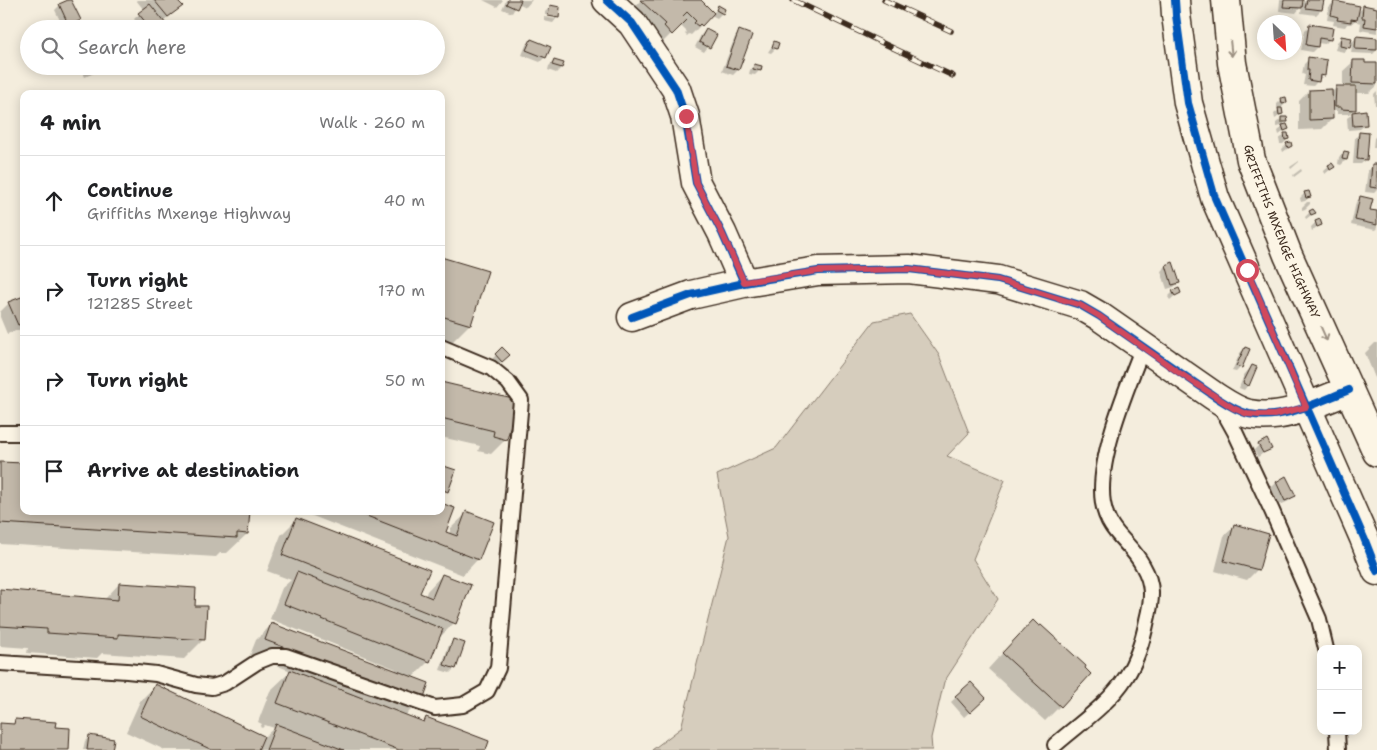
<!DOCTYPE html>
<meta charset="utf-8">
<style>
:root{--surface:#fff;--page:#f2f2f2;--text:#202124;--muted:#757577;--line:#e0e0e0}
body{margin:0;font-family:"Shantell Sans",sans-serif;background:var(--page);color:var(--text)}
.controls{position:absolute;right:15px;bottom:15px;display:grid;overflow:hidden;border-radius:10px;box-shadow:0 2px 12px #0003}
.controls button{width:45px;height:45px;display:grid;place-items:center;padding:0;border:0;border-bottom:1px solid var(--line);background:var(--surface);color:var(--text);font:25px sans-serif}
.compass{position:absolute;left:1257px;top:15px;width:45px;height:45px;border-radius:50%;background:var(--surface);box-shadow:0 2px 12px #0003;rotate:155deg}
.stop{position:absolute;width:15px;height:15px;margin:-11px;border:4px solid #d1495b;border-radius:50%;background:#fff}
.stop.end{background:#d1495b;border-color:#fff;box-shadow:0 1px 5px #0008}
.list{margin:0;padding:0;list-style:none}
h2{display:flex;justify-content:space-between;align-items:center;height:65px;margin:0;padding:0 20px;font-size:21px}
h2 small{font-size:16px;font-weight:400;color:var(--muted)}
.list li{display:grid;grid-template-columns:32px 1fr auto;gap:15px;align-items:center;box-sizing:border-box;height:90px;padding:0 20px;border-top:1px solid var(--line)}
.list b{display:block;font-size:19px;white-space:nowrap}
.list p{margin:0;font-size:16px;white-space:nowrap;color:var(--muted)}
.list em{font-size:16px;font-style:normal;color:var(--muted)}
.icon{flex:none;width:28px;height:28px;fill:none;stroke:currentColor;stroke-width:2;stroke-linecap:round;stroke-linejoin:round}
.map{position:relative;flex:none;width:1377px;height:750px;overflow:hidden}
.search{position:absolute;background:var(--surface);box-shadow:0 2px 12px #0003;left:20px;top:20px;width:425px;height:55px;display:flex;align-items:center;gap:12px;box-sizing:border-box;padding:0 18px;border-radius:28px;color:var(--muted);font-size:19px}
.panel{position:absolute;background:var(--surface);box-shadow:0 2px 12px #0003;left:20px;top:90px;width:425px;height:425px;border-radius:10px}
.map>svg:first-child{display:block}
</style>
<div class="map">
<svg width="1377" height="750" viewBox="0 0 1377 750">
<rect width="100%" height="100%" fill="#f4eddd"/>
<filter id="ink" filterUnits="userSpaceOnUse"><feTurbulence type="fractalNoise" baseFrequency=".02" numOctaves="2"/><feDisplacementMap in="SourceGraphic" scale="10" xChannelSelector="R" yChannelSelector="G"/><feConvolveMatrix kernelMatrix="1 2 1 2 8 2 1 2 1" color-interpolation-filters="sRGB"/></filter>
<g filter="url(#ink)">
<path fill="#d6cdbd" stroke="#887c6e" d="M910,314L939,355L969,433L947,456L1005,480L973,559L998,599L944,682L931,738L932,750H652L681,728L729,536L717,475L776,448L874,321Z"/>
<path fill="#0003" d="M136,0H176L181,6L163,22L168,29H142L134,19L144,10Z
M483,0H503L497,7Z
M506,0H532L526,7L518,3L512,13L502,9Z
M641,0H699L713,13L719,7L722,13L717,18L711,15L691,35L689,34L687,36L685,34L687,32L680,25L661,44L631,11Z
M1280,0H1301V5L1306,0H1320L1321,10L1316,15L1301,13L1302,6L1296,13L1279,11Z
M1334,2L1357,13L1364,7L1377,9V33L1360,30L1361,23L1357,22L1358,18L1351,24H1347L1345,27L1333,25L1334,21L1327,20L1329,7Z
M60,5L79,20L67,29H64L55,10Z
M550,7L557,18L553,23L544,21V17L555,19V16L545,15V12Z
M1310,25L1330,39L1325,44L1317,43V47L1312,52L1301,50L1305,30Z
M706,30L716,36L704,52L695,47L701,35Z
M739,32L738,70L733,75L722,71L735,37Z
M1342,37L1350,44L1357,37L1377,39V50L1373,54L1351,53L1352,45L1344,52L1335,50L1337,42Z
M531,40L545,57L540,62L522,55L526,45Z
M774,43L776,48L771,53L768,52Z
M1285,52H1291L1287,56L1283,57Z
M1309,59L1324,75L1313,86L1303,85L1305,75L1302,74L1304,64Z
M554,61L563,63L561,68L556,73L548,70L549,66Z
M1354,61L1364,64H1377V86L1369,93H1355L1354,109L1349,114L1364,111L1365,125L1360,129L1348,130L1347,118L1352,114H1337V111H1332V119L1322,129L1299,130V101L1309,91L1331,93L1337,87H1343V71Z
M754,65L760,70L755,75L749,74L750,70Z
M80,66H101V67L96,72L85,77Z
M114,66H124L116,70Z
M1377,91V105H1375L1374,94Z
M1282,99L1286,103L1281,108L1282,114L1275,119L1274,114L1281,108H1277V104Z
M1281,119L1286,121L1282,126L1276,127V123Z
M1283,127L1287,129L1279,135L1278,131Z
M1360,133L1366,159L1361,164H1353L1355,138Z
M1287,134L1288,139L1283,144H1280L1279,139Z
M1377,135V148H1373L1374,138Z
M1287,144L1291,146L1283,152L1282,149Z
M1344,152L1347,153L1346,160L1341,165L1338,164L1339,157Z
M1299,161V162L1291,169L1290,167Z
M1332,164L1333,167L1325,174L1324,171Z
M1373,165L1377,166V190L1374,193L1365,192L1368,170Z
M1301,169L1302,171L1294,177L1293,175Z
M1305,193L1310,197L1305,201L1301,202L1300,198Z
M1361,197L1369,211L1377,212V228L1375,230L1351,225L1356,202Z
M1307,202H1310V204L1305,209L1302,210V207Z
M1310,212L1314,213L1306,219L1305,217Z
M1316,222L1320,224L1312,231L1311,227Z
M441,258L470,324L450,344L441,341Z
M1173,264L1179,282L1174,287L1167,289L1161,271L1166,266Z
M1173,292H1179L1170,300L1168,297Z
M24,297V328L7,334L0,317V312L9,303Z
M1375,343H1377V383L1365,353Z
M1245,348L1241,367L1236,372L1232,371L1240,353Z
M502,349L508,355L497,366L491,360Z
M1252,366L1248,385L1244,390L1239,388L1244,375Z
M441,383L506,439L491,454L478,451L480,446L441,437Z
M1259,445L1270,448L1258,457L1254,450Z
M0,463L24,511L247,534L227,553H220L216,557L0,544Z
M441,466L446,491L441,496Z
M1285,478L1294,496L1289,501L1280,505L1271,488L1276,483Z
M300,511H441L444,532L449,534L451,528L467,513L478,559L463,575Z
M297,519L425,597L427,591L442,575L454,623L439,638L429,661L412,678L422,699L405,716L422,723L426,719L484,750H165L126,732L140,701L155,686L264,737L274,728L265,725L262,728L260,727L262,724L258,722L270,691L291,671L250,655L256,640L271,625L395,671L396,669L270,619L282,588L291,580L267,571L281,535Z
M1235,526L1258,569L1247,580L1215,571L1224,536Z
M119,584L194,607L204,639L184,659L102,653L97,658L27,653L28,648L0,646V591L104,600Z
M1018,636L1060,706L1045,721L988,669Z
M454,640L455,668L450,673L440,670L449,645Z
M971,683L985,698L964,717L951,702Z
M90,736L111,750H83L85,741Z"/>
<path fill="#c3b9aa" stroke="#3b2a1e" d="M68,0H71L81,20L69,26L59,4Z
M154,0H177L183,6L168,17Z
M508,0H521L517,9L506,4Z
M640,0H701L714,13L702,26L700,24L698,26L694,23L696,21L687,12L683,16L687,20L672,35L664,26L666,24Z
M1284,0H1303L1302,8L1283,7Z
M1307,0H1324L1322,10L1305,8Z
M1334,1L1360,6L1357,20L1351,19V22L1337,20L1338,17L1331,15Z
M150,4L170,29H151L138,13Z
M550,5L560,7L559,18L548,16Z
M718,5L725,9L723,14L716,10Z
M1363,5L1377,8V28L1364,26L1365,18H1362Z
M1309,24L1333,28L1331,40L1319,38L1318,47L1306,45Z
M1294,26H1297L1298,37H1294Z
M706,29L717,35L710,48L699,42Z
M739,30L752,35L739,70L726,66Z
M1341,36L1352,38L1350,48L1340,46Z
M1356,36L1377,38V50L1355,49Z
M531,39L551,47L546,58L526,50Z
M774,41L779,43L777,49L772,47Z
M1308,57L1327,60L1325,76L1320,75L1319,82L1308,80L1309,70H1307Z
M554,60L564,63L562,68L552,65Z
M1353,60H1365V63H1377V84L1352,83Z
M754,64L762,66L761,71L753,69Z
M87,66H102L103,67L90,73Z
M1336,86H1356V110L1341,109V107H1335Z
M1332,89L1333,119L1309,120V90Z
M1286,97L1287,103L1282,104L1281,98Z
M1278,108H1282L1283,114L1279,115Z
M1366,110L1367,125L1353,126L1352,112Z
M1281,117H1287L1288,122H1281Z
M1287,124L1289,129L1284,131L1282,125Z
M1359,132L1369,133L1367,160L1357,159Z
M1284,133H1288L1289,139L1285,140Z
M1291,142L1292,146L1288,148L1286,143Z
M1344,151L1349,152L1347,160L1342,159Z
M1332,163L1335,167L1330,170L1328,165Z
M1372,164H1377V188L1370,187Z
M1309,191L1311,197L1306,198L1304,192Z
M1360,196L1373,199L1370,210L1377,211V225L1355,220Z
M1313,209L1316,213L1311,215L1309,211Z
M1320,219L1322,225L1317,227L1315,221Z
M441,257L488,271L471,325L441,316Z
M1173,262L1180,283L1172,285L1166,265Z
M1179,288L1181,293L1175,296L1172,291Z
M24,296V323L18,325L8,302Z
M502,347L510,355L502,362L495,354Z
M1245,347L1250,349L1242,368L1236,366Z
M1252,365L1257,367L1249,386L1243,383Z
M441,382L517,400L507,440L493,436L494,431L441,418Z
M1267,439L1272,449L1263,453L1258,444Z
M0,462L24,463V511H250L248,534L237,533V538L0,523Z
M441,465L456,470L448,492L441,489Z
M1286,476L1296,496L1285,501L1276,482Z
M441,503L455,508L446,532L457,536L466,511L494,522L479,560L354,511H441Z
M296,518L430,570L420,593L432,598L442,574L471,585L456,624L282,555Z
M1234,524L1269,534L1259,570L1224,561Z
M297,572L443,629L430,662L284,604Z
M119,583L196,588L195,606H207L205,640L118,634V638L47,633V629L0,626V589L118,600Z
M1033,620L1039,626L1041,625L1086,666L1085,668L1091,674L1061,707L1002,653Z
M271,623L429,683L423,700L265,640Z
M453,639L465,643L456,669L444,665Z
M290,670L424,722L426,717L489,741L486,750H399L277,703Z
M971,682L986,698L970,713L955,696Z
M155,684L264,736L258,750H212L140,716Z
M15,719L56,722L55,727L70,728L69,750H0V723L14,724Z
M276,724L344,750H266Z
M89,735L114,739L112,750H87Z"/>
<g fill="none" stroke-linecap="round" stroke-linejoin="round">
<g stroke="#3b2a1e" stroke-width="18">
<path id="service" d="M1220,405L1235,432L1272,511L1319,619L1326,649
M0,433H24
M0,663L127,671L156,674L196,685L212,687L225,683L257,662L272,656H286L435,708L463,705L487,691L498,668L521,400L508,382L491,368L441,347
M1337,731L1338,750
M1055,745C1079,724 1109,704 1126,677C1137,660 1143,640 1147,620C1152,600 1154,585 1143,566C1131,542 1108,534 1103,503C1096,460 1127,388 1143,347"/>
</g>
<g stroke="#3b2a1e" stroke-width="31">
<path id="minor" d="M607,0L632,23L676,89L685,116L696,183L722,233L744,283
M632,317L691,295L744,283L818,271L909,269L998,280L1080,305L1099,316L1214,396C1225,403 1236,411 1249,414C1283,421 1318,402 1349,390"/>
</g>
<g stroke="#3b2a1e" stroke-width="31">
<g id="tertiary">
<path d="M1175,0L1176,15L1188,103L1215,198L1364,538L1377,571"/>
<path id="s1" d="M1226,0L1232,63L1251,160L1288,255L1377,452"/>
</g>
</g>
<use href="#service" stroke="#fcf5e5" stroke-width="14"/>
<use href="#minor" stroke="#fcf5e5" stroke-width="28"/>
<use href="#tertiary" stroke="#fcf5e5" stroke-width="28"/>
<g stroke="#3b2a1e" stroke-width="5.5">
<path id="rail" d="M793,0L891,47L953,76
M884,0L951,31"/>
</g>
<use href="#rail" stroke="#fcf5e5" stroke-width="4" stroke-dasharray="11" stroke-linecap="butt"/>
<g stroke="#fcf5e5" stroke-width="11">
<path id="cycleway" d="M607,0L632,23L676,89L685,116L696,183L722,233L744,283
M1175,0L1176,15L1188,103L1215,198L1364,538L1377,571
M632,317L691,295L744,283L818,271L909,269L998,280L1080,305L1099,316L1214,396C1225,403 1236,411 1249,414C1283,421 1318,402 1349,390"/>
</g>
<use href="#cycleway" stroke="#0057b8" stroke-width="8"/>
</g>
<defs><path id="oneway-shaft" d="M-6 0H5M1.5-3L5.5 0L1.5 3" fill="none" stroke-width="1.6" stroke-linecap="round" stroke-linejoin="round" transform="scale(1.25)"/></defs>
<g stroke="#9c9082">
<use href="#oneway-shaft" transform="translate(1231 49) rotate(84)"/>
<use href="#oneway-shaft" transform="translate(1324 334) rotate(66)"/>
</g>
</g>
<g fill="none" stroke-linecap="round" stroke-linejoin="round" filter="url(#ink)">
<path stroke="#d1495b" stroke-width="6" d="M686,116L696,183L722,233L744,282L818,271L909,269L998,280L1080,305L1099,316L1178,372L1233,408L1247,414L1259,415H1274L1306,407L1247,270"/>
</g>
<g text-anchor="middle" stroke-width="4.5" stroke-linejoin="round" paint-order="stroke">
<g font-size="12" fill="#3b2a1e" stroke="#fcf5e5">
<text dy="4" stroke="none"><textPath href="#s1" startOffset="240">GRIFFITHS MXENGE HIGHWAY</textPath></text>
</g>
</g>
</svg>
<div class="controls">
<button>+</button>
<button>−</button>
</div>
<svg class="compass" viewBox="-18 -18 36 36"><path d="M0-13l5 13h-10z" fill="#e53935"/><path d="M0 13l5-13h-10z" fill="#757577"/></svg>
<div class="stop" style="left:1247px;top:270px"></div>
<div class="stop end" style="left:686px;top:116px"></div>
<div class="search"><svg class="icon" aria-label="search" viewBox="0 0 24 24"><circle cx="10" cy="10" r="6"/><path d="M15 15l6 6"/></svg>Search here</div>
<section class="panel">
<h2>4 min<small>Walk · 260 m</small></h2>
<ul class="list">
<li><svg class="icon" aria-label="ahead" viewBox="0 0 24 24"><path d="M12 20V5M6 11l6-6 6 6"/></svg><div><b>Continue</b><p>Griffiths Mxenge Highway</p></div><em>40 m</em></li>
<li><svg class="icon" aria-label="right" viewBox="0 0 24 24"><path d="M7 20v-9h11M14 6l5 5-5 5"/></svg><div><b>Turn right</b><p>121285 Street</p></div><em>170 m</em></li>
<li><svg class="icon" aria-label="right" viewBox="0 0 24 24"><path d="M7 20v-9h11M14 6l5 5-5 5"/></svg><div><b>Turn right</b></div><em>50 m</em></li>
<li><svg class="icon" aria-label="arrive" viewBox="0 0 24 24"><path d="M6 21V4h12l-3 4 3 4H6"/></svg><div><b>Arrive at destination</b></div></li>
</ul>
</section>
</div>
